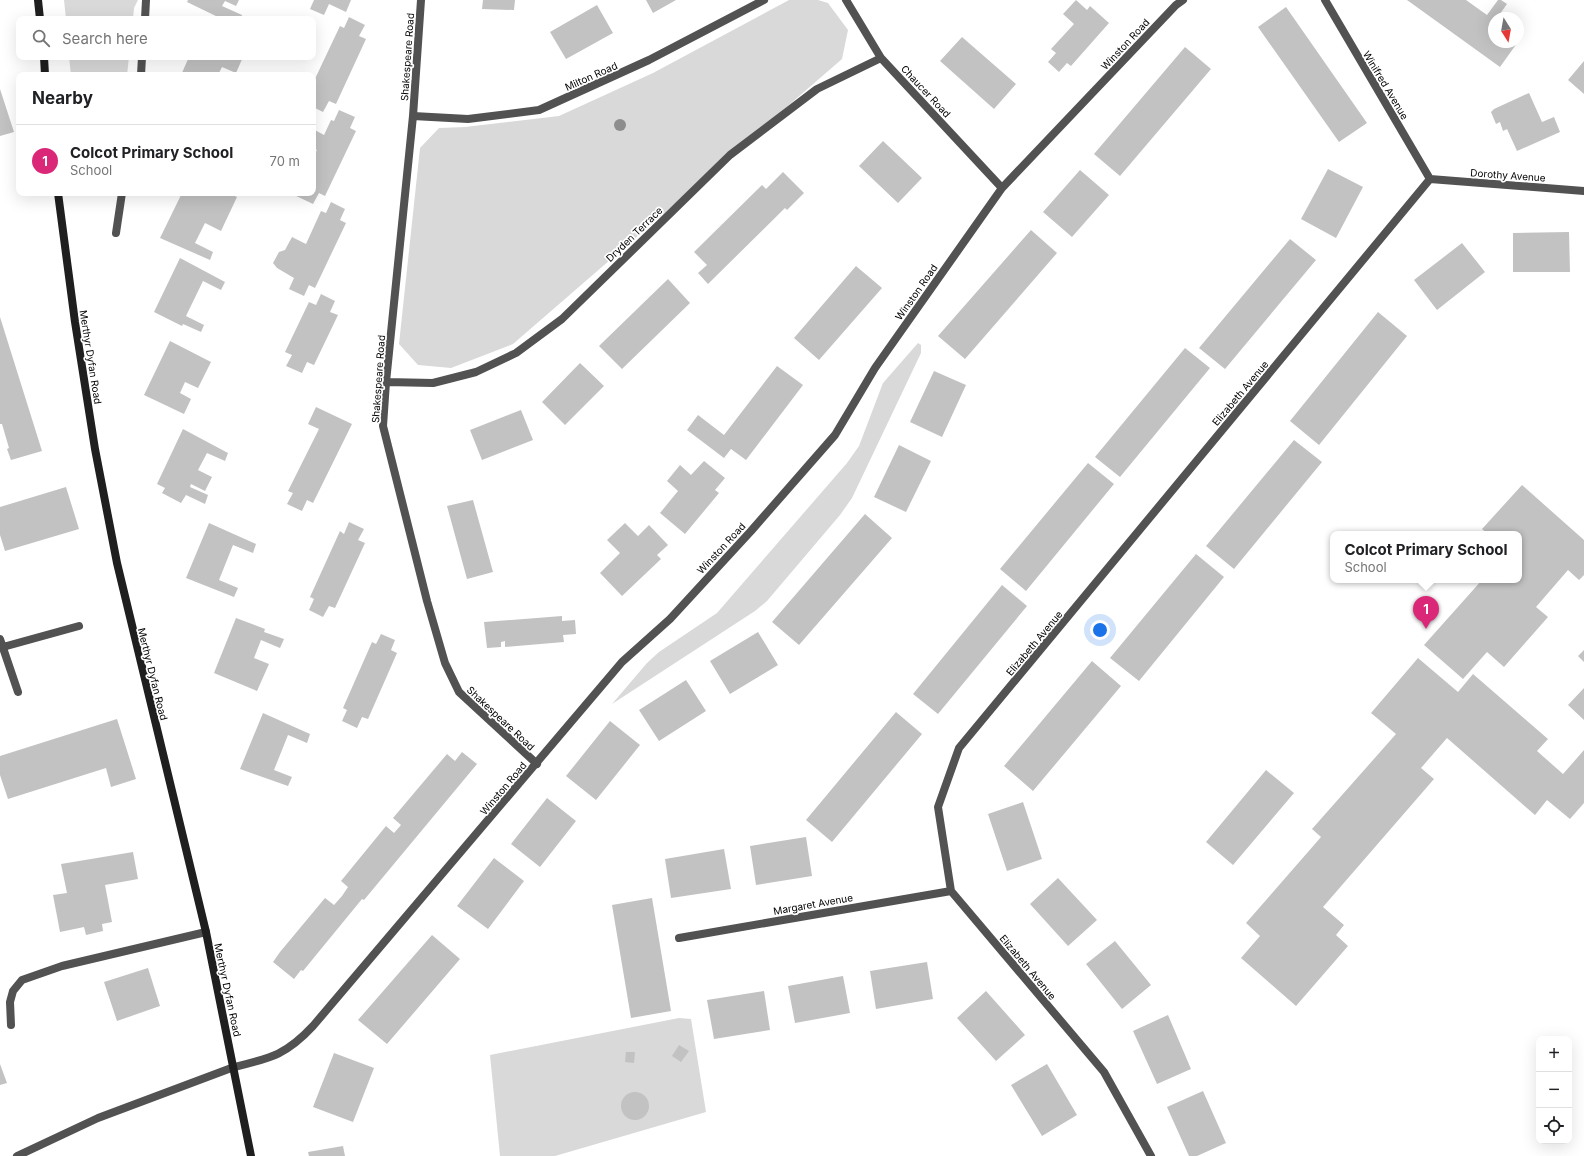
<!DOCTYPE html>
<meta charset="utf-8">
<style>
:root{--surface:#fff;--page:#f2f2f2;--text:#202124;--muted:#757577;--line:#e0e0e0;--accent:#db2777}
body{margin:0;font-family:Inter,sans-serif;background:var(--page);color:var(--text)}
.controls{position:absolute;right:12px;bottom:12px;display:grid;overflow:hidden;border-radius:8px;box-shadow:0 4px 16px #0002}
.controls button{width:36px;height:36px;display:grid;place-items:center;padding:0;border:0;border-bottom:1px solid var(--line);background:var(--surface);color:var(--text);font:20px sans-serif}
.compass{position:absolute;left:1488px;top:12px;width:36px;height:36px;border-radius:50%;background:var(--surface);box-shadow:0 4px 16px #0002;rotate:169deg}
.you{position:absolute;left:1100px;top:630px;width:14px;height:14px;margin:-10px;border:3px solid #fff;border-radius:50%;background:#1a73e8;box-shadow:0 0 0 6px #1a73e833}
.badge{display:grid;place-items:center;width:26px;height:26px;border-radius:50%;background:var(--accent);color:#fff;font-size:13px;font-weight:700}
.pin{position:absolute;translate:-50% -33px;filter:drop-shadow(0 1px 2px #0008)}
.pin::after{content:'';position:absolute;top:21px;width:14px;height:12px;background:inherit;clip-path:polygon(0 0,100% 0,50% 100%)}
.popup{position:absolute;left:1330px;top:531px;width:192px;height:52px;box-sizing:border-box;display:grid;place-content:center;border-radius:8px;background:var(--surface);filter:drop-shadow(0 1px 3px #0005);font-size:13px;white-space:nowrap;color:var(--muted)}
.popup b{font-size:15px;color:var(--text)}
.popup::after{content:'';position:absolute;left:50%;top:100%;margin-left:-8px;border:8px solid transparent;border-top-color:var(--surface)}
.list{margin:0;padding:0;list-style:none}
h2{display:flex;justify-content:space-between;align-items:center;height:52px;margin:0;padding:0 16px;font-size:17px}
h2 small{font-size:13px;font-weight:400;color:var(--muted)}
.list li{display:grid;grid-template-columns:26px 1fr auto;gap:12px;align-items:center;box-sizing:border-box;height:72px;padding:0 16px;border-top:1px solid var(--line)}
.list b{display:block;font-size:15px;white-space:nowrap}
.list p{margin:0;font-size:13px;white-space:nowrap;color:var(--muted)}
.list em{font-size:13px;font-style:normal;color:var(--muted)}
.icon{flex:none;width:22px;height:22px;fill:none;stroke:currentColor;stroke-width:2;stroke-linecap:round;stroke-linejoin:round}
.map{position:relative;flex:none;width:1584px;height:1156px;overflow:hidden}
.search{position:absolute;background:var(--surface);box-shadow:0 4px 16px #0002;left:16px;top:16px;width:300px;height:44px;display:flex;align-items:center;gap:10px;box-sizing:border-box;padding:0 14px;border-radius:8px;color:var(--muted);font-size:15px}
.panel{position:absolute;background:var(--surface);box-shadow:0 4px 16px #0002;left:16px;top:72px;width:300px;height:124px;border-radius:8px}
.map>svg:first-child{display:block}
</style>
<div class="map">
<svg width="1584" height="1156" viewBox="0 0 1584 1156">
<rect width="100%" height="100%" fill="#fff"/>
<path fill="#d9d9d9" d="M64,0H138L134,8L133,19H66Z
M789,0H818L828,3L848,30L842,59L513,344L451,368L418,365L399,344L420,148L439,128L465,127L559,116L653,73Z
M69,57H129L127,75H71Z
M918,343L921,345V353L852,498L840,515L767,601L755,611L612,704L647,663L659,652L717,613L847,463L859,446L883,383Z
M679,1018L691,1019L706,1112L555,1156H500L490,1055Z"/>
<path fill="#c2c2c2" d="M188,0H239L236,6L225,1L222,6L242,15L241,19H222L187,2Z
M314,0H351L346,12L329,4L324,15L310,9Z
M483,0H515L514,10L482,9Z
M646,0H676L653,13Z
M1076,0L1087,10L1090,6L1109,23L1071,66L1067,63L1059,72L1048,62L1056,53L1051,49L1074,24L1063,14Z
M1407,0H1466L1487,15L1498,0H1501L1507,4L1497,18H1494V42H1518V38L1520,39L1500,67Z
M597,5L613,33L566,59L550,32Z
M1286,7L1367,123L1339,142L1258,27Z
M349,17L365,25L359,36L366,39L336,104L329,101L323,112L313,107V83L340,26L344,28Z
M962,37L1016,84L994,109L940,61Z
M1185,47L1211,69L1120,176L1094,154Z
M189,57H243L236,73L222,67L218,75H181Z
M1584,61V94L1568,80Z
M0,89L14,132L0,136Z
M1529,93L1542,122L1554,117L1560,132L1517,151L1507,129L1503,131L1500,122L1496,124L1491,112L1494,109Z
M339,110L355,117L350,128L356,131L325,196L319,193L313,204L290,193H313V157L317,150L313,148V129L324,135L331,120L334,121Z
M883,141L922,178L898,203L859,166Z
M1328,169L1363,187L1336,238L1301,219Z
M1080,170L1109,195L1072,237L1043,212Z
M783,172L804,193L787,210L785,208L708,284L698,273L707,265L694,252L762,185L766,189Z
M182,193L218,195L228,193L237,197L221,231L205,223L195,243L213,252L210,260L160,238Z
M331,202L345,209L340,220L346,223L315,288L309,285L304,296L289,289L294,278L277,268L273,263L279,252L285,250L292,237L306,244L321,211L326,213Z
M1031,230L1057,253L965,359L938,336Z
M1569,232L1570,272H1513V233Z
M1290,239L1316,260L1225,369L1199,348Z
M1462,243L1485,272L1437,310L1414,280Z
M180,258L225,282L221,290L203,281L186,316L204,325L201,332L183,324L182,326L154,312Z
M856,266L882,288L819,360L794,338Z
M668,279L690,303L622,369L599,346Z
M321,294L335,301L330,312L338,315L314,365L307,362L302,373L286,366L292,355L285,352L309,302L316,305Z
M1378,312L1407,336L1319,445L1290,421Z
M0,317L42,451L11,460L7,449L9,448L2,424H0Z
M170,341L211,362L198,388L185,382L180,393L191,399L184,414L144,395Z
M1185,348L1210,368L1120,477L1095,457Z
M580,363L604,386L565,425L542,402Z
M777,366L803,385L746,460L731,449L724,458L687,430L698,415L724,435Z
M934,371L966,385L942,437L910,422Z
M316,407L352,424L313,503L307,500L302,511L287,504L293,493L288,491L319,429L308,424Z
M521,410L533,440L482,460L470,430Z
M183,429L228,453L225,461L207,453L198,470L212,477L205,491L191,484L190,487L208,495L205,504L186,495L181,503L162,493L165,488L157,484Z
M1294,440L1322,462L1234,569L1206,546Z
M899,445L931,461L906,512L874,497Z
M704,461L725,478L715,490L719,493L685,534L660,513L678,491L667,481L680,465L691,475Z
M1088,463L1114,484L1026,591L1000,569Z
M1522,485L1584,540V575L1579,580L1568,570L1536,607L1548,617L1504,667L1487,652L1463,679L1424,645L1482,580H1519V534H1488L1482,529Z
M66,487L79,529L5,551L0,535V507Z
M473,500L493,572L467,579L447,506Z
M865,514L892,538L799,645L772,622Z
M349,522L364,529L358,540L365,543L335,608L329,606L323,617L309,610L314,599L310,597L340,531L344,534Z
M209,523L256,544L253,553L233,545L219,580L238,588L234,597L186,578Z
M625,523L638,536L649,525L668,545L657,555L661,559L622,596L600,573L620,553L607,540Z
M1196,554L1224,577L1139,681L1110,658Z
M1002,585L1027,606L938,714L913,694Z
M562,616V621L575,620L576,634L563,635L564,642L505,647V641L501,642V647L487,648L484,622Z
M236,618L265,629L264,632L284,639L280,648L261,640L254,658L269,664L257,691L214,673Z
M758,632L778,665L730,694L710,661Z
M381,634L395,640L391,650L397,653L368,719L362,717L357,728L342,721L347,710L343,708L372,642L376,644Z
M1584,650V662L1578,656Z
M1418,658L1458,692L1473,674L1548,739L1537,751L1563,774L1584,750V803L1570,819L1547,800L1535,815L1447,738L1421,768L1434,779L1323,907L1344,925L1336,935L1348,946L1296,1006L1241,958L1260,936L1246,923L1321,837L1312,829L1396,734L1371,713Z
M1092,661L1121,686L1033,791L1004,766Z
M686,680L706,711L659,741L639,710Z
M1584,688V720L1568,705Z
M896,712L922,734L832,842L806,820Z
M263,713L310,734L307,743L288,735L274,770L292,777L288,786L240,769Z
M117,719L136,779L111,787L106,768L8,799L0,775V756Z
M610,721L640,745L596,800L566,776Z
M462,752L477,764L364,900L362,899L303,971L301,970L294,979L273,962L280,952L325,898L334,905L342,896L348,887L341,881L386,826L394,833L401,825L393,818L447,754L455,761Z
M1266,770L1294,793L1233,865L1206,842Z
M547,798L576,821L540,867L511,844Z
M1023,802L1042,859L1007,871L988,814Z
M806,837L812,876L756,885L750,846Z
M724,849L731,889L671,898L665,859Z
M133,852L138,879L105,885L112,922L102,924L103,931L86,935L84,927L60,932L53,895L67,893L61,864Z
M494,858L524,881L488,929L457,906Z
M1058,878L1097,920L1068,946L1030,904Z
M652,898L671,1011L631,1018L612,905Z
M432,935L460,959L387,1044L358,1020Z
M1115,941L1151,985L1122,1009L1086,964Z
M927,962L933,999L876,1009L870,971Z
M148,968L160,1006L117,1021L104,982Z
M843,976L850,1013L795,1023L788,986Z
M764,991L770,1030L714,1039L707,1000Z
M986,991L1025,1035L996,1061L957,1018Z
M1168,1015L1191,1069L1157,1084L1133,1031Z
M679,1045L689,1051L681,1062L672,1056Z
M626,1052H635L634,1063L625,1062Z
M334,1053L374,1068L353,1122L313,1107Z
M0,1064L7,1083L0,1085Z
M1047,1064L1077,1115L1042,1136L1011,1085Z
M1203,1091L1226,1143L1197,1156H1189L1167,1107Z
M621 1106a14 14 0 1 1 28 0a14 14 0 1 1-28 0Z
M343,1146L345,1156H309L308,1152Z"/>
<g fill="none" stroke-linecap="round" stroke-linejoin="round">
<path stroke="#525252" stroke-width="8" d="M116,233L122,193
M11,1025L10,1002L13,991L22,980L62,966L206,932
M17,1156L98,1118L234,1067"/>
<path stroke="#525252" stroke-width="8" d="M421,0L413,116L386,382L383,426L427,601L445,663L459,692L537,764
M846,0L881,58L1002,188
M1325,0L1430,179
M145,19L146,0
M141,75L142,57
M413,116L468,119L539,110L649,60L764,0
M1430,179L1584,191
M386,382L433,383L476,372L516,353L562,319L730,155L817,89L881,58
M0,639L18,692
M3,647L79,626
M679,938L951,891
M234,1067C271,1058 286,1055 313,1026L622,662L670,619L751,531L835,435L875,368L1002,188L1176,5L1183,0
M1151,1156L1104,1072L951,891L938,807L959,748L1430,179"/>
<path stroke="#1f1f1f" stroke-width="8" d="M38,0L40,19
M44,57L45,75
M58,193L75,322L95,449L117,563L206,932L251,1156"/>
</g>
<circle fill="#8d8d8d" cx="620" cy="125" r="6"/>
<g text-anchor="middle" stroke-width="3.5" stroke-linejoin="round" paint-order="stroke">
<g font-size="10" fill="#000" stroke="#fff">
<text transform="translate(1125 44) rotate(-47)" y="4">Winston Road</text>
<text transform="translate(407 57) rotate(-86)" y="4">Shakespeare Road</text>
<text transform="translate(591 76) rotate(-24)" y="4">Milton Road</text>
<text transform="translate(1386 85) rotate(59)" y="4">Winifred Avenue</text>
<text transform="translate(926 91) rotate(47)" y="4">Chaucer Road</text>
<text transform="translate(1508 175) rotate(4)" y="4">Dorothy Avenue</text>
<text transform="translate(634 234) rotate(-44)" y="4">Dryden Terrace</text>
<text transform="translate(916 292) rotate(-55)" y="4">Winston Road</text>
<text transform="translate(91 357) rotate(81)" y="4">Merthyr Dyfan Road</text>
<text transform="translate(378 379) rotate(-86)" y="4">Shakespeare Road</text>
<text transform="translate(1240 393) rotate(-50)" y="4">Elizabeth Avenue</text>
<text transform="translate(721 548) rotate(-47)" y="4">Winston Road</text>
<text transform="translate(1034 643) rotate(-50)" y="4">Elizabeth Avenue</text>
<text transform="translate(153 674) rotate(76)" y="4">Merthyr Dyfan Road</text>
<text transform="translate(501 718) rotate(43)" y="4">Shakespeare Road</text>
<text transform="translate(503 788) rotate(-50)" y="4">Winston Road</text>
<text transform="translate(813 904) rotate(-10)" y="4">Margaret Avenue</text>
<text transform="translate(1028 967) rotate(50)" y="4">Elizabeth Avenue</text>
<text transform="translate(228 990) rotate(78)" y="4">Merthyr Dyfan Road</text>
</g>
</g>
</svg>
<div class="controls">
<button>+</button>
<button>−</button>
<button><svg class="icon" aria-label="locate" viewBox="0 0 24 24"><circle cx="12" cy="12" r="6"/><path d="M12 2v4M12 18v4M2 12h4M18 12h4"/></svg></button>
</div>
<svg class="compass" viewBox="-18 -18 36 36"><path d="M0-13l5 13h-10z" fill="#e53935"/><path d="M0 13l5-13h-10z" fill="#757577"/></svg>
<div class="you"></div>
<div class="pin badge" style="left:1426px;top:629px">1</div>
<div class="popup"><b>Colcot Primary School</b>School</div>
<div class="search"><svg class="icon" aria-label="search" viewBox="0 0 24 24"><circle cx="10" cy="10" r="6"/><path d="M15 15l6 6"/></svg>Search here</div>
<section class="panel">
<h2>Nearby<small></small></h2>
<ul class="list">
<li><span class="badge">1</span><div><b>Colcot Primary School</b><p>School</p></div><em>70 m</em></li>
</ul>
</section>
</div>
